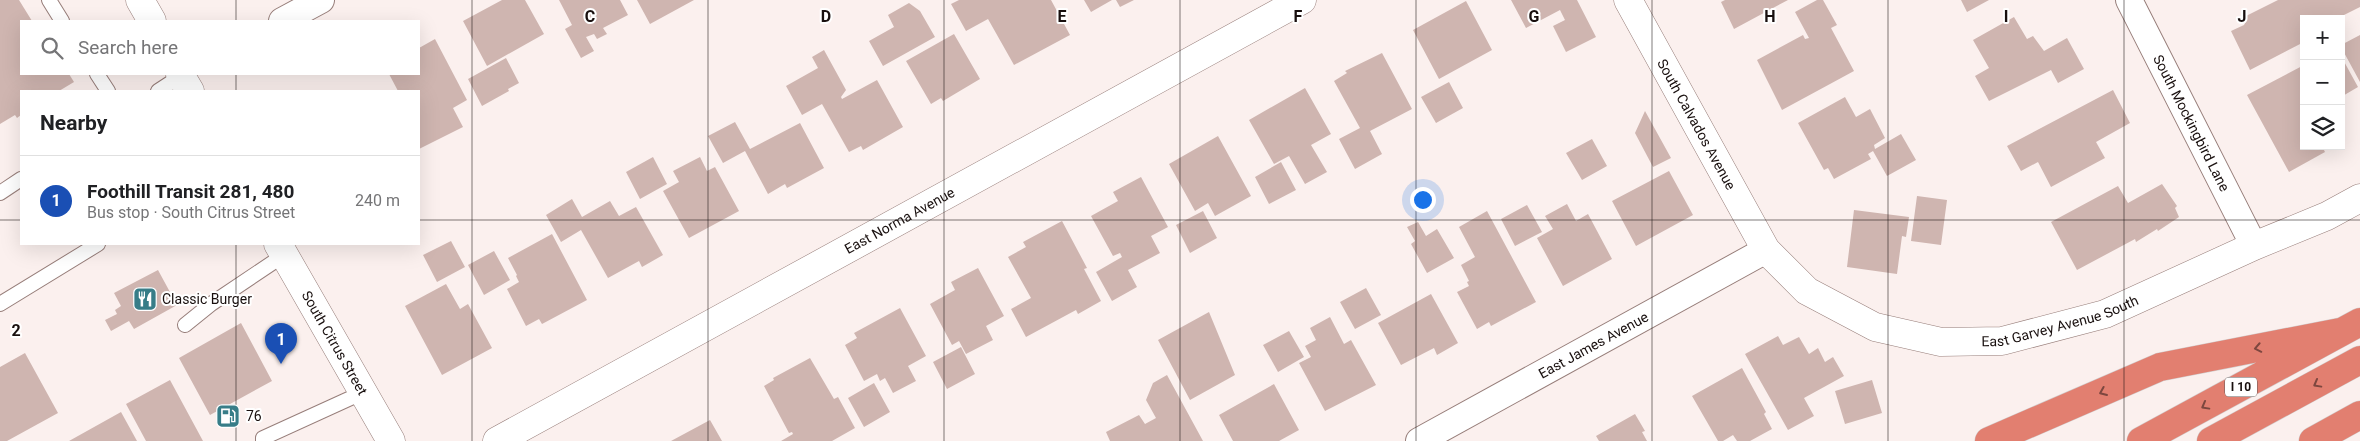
<!DOCTYPE html>
<meta charset="utf-8">
<style>
:root{--surface:#fff;--page:#f2f2f2;--text:#202124;--muted:#757577;--line:#e0e0e0;--accent:#377d88}
body{margin:0;font-family:Roboto,sans-serif;background:var(--page);color:var(--text)}
.controls{position:absolute;right:15px;top:15px;display:grid;overflow:hidden;border-radius:0px;box-shadow:0 5px 20px #0002}
.controls button{width:45px;height:45px;display:grid;place-items:center;padding:0;border:0;border-bottom:1px solid var(--line);background:var(--surface);color:var(--text);font:25px sans-serif}
.you{position:absolute;left:1422px;top:199px;width:18px;height:18px;margin:-12px;border:4px solid #fff;border-radius:50%;background:#1a73e8;box-shadow:0 0 0 8px #1a73e833}
.badge{display:grid;place-items:center;width:32px;height:32px;border-radius:50%;background:var(--accent);color:#fff;font-size:16px;font-weight:700}
.pin{position:absolute;translate:-50% -41px;filter:drop-shadow(0 1px 2px #0008)}
.pin::after{content:'';position:absolute;top:26px;width:18px;height:15px;background:inherit;clip-path:polygon(0 0,100% 0,50% 100%)}
.list{margin:0;padding:0;list-style:none}
h2{display:flex;justify-content:space-between;align-items:center;height:65px;margin:0;padding:0 20px;font-size:21px}
h2 small{font-size:16px;font-weight:400;color:var(--muted)}
.list li{display:grid;grid-template-columns:32px 1fr auto;gap:15px;align-items:center;box-sizing:border-box;height:90px;padding:0 20px;border-top:1px solid var(--line)}
.list b{display:block;font-size:19px;white-space:nowrap}
.list p{margin:0;font-size:16px;white-space:nowrap;color:var(--muted)}
.list em{font-size:16px;font-style:normal;color:var(--muted)}
.icon{flex:none;width:28px;height:28px;fill:none;stroke:currentColor;stroke-width:2;stroke-linecap:round;stroke-linejoin:round}
.map{position:relative;flex:none;width:2360px;height:441px;overflow:hidden}
.search{position:absolute;background:var(--surface);box-shadow:0 5px 20px #0002;left:20px;top:20px;width:400px;height:55px;display:flex;align-items:center;gap:12px;box-sizing:border-box;padding:0 18px;border-radius:0px;color:var(--muted);font-size:19px}
.panel{position:absolute;background:var(--surface);box-shadow:0 5px 20px #0002;left:20px;top:90px;width:400px;height:155px;border-radius:0px}
.map>svg:first-child{display:block}
</style>
<div class="map">
<svg width="2360" height="441" viewBox="0 0 2360 441">
<rect width="100%" height="100%" fill="#fbf0ee"/>
<path fill="#cfb5b0" d="M0,0H19L32,21H21V74H69L74,82L59,91H21V115L17,118L15,115L0,124Z
M502,0H525L544,34L487,66L463,21Z
M559,0H620L628,15L603,28L607,34L597,39L594,34L586,37L594,51L581,58L565,29L572,25Z
M637,0H694L650,24Z
M959,0H1051L1070,35L1014,65L988,19L966,31L951,4Z
M1084,0H1112L1091,12Z
M1116,0H1134L1120,7Z
M1511,0H1577L1596,37L1566,52L1553,26L1565,20L1560,10L1526,28Z
M1725,0H1788L1734,29L1721,2Z
M1817,0H1823L1837,25L1831,28L1854,71L1782,110L1757,60L1803,35L1805,39L1809,38L1795,12Z
M1961,0H1989L1967,12Z
M2278,0H2360V7L2336,19H2304V42L2250,70L2231,31L2244,25L2246,21L2244,17Z
M1466,1L1492,50L1439,79L1413,30Z
M909,3L920,11L935,37L883,66L869,41L894,27L888,15Z
M2014,17L2027,39L2033,36L2044,51L2067,38L2084,69L2058,83L2051,70L1989,101L1975,76L1989,68L1973,40Z
M954,34L980,79L943,101L941,98L931,104L906,61Z
M2360,35V82L2341,47V45Z
M435,39L467,100L453,108L463,127L419,149V91H398L389,74H419V48Z
M824,50L846,90L841,97L842,99L877,80L903,127L863,150L861,146L849,152L822,104L802,115L786,86L818,68L812,57Z
M1382,53L1412,109L1370,131L1382,154L1355,169L1339,139L1360,128L1334,81L1347,73L1345,71Z
M2341,56L2358,87L2341,97Z
M506,58L519,83L508,89L509,91L482,106L468,79Z
M2304,65V146H2322L2325,152L2289,172L2247,95Z
M1449,82L1463,108L1436,123L1421,97Z
M1305,88L1331,134L1311,145L1327,172L1305,184L1289,156L1274,164L1249,120Z
M2113,90L2130,123L2096,142L2105,158L2051,187L2038,162L2021,171L2007,146Z
M1845,97L1856,117L1870,109L1885,138L1874,145L1875,149L1901,134L1916,160L1887,176L1873,151L1868,154L1871,159L1834,179L1828,168L1824,170L1798,123Z
M1645,111L1671,158L1653,167L1635,133Z
M735,122L750,149L800,123L824,168L787,188L785,184L768,194L745,151L723,163L708,136Z
M1218,136L1251,196L1215,216L1208,203L1195,211L1169,164Z
M1592,139L1607,166L1582,180L1566,153Z
M653,157L667,184L640,199L626,172Z
M700,157L707,171L715,167L739,211L689,238L663,191L679,182L673,171Z
M1281,162L1296,190L1269,204L1255,177Z
M1669,171L1693,215L1636,246L1612,201Z
M1141,177L1168,227L1151,236L1160,253L1128,270L1137,287L1112,301L1096,272L1122,257L1120,253L1113,256L1091,216L1118,201L1113,192Z
M2162,184L2177,206L2175,208L2179,217L2158,231L2157,229L2136,242L2135,239L2077,270L2051,222L2118,186L2128,203Z
M1917,196L1947,200L1941,245L1911,241Z
M572,199L582,217L610,201L619,216L636,207L663,255L642,267L639,261L608,278L581,230L561,242L546,215Z
M1567,204L1576,221L1588,214L1612,259L1563,286L1537,238L1553,229L1545,216Z
M1527,205L1542,232L1515,246L1501,219Z
M1854,210L1909,217L1906,237L1902,236L1897,274L1847,267Z
M1203,211L1217,238L1190,253L1176,225Z
M1487,211L1536,302L1491,326L1489,322L1477,329L1457,292L1469,286L1467,282L1469,281L1461,265L1475,257L1459,227Z
M1062,221L1087,268L1084,269L1101,301L1078,314L1076,310L1026,337L1011,309L1031,298L1008,257L1026,247L1023,242Z
M1418,222L1426,236L1437,229L1454,258L1427,273L1411,244L1415,241L1407,227Z
M552,234L587,300L542,324L539,319L526,326L507,289L519,282L516,276L517,275L508,258Z
M451,241L465,267L437,282L423,255Z
M494,251L510,280L484,295L468,265Z
M978,268L1004,316L986,326L993,340L966,354L959,341L952,345L930,304L955,290L951,282Z
M158,270L177,305L134,329L129,321L111,331L105,320L117,314L115,310L121,306L114,293Z
M446,284L460,309L468,304L492,348L442,375L405,306Z
M1366,288L1381,315L1355,329L1340,302Z
M1431,294L1458,343L1437,355L1434,348L1401,365L1378,323Z
M900,308L926,356L908,366L916,381L893,393L885,378L880,381L877,374L864,381L845,345L857,338L854,333Z
M1209,312L1235,375L1190,400L1158,340Z
M1330,317L1344,344L1351,340L1376,385L1325,411L1299,363L1311,357L1305,346L1316,340L1310,328Z
M241,323L272,381L210,415L179,358Z
M1289,331L1304,357L1278,372L1263,345Z
M1778,336L1783,345L1799,337L1809,354L1818,348L1825,362L1833,357L1844,376L1804,398L1814,416L1788,430L1745,354Z
M961,347L975,374L947,389L933,362Z
M25,353L58,413L7,441H0V367Z
M810,358L834,399L838,397L855,428L832,441H781L793,434L792,432L789,433L764,386L774,380L773,378Z
M1742,368L1766,412L1764,414L1772,429L1750,441H1737L1733,435L1723,441H1718L1692,396Z
M1167,375L1203,441H1110L1106,432L1139,415L1145,424L1156,418L1146,400L1153,383Z
M170,380L203,441H146L126,404Z
M1872,380L1882,413L1845,424L1835,391Z
M874,383L890,412L864,427L848,398Z
M1274,384L1299,430L1279,441H1233L1219,415Z
M121,412L137,441H69Z
M1635,414L1645,431L1642,432L1647,441H1599L1596,436Z
M710,420L722,441H671Z"/>
<g fill="none" stroke-linecap="round" stroke-linejoin="round">
<g stroke="#977e7a" stroke-width="16">
<path id="service" d="M49,0L62,21
M97,74L108,91
M158,91L181,76
M0,193L21,179
M0,304L98,244
M185,325L211,304L284,255
M263,441V438L364,392"/>
</g>
<g stroke="#977e7a" stroke-width="28">
<g id="minor">
<path id="s1" d="M2129,0L2254,246"/>
<path d="M282,21L321,0"/>
<path id="s2" d="M1419,441L1766,250"/>
</g>
</g>
<g stroke="#977e7a" stroke-width="29">
<g id="tertiary">
<path id="s3" d="M1628,0L1766,250L1807,291L1875,327L1941,342L2002,341L2105,314L2254,246L2327,216L2360,198"/>
<path id="s4" d="M497,441L1302,0"/>
</g>
</g>
<g stroke="#977e7a" stroke-width="29">
<g id="secondary">
<path d="M140,0L152,21"/>
<path d="M180,74L190,91"/>
<path id="s5" d="M278,244L391,441"/>
</g>
</g>
<g stroke="#d1cfcf" stroke-width="29">
<path id="motorway" d="M1989,441L2160,367L2340,332
M2141,441L2360,322
M2211,441L2360,360
M2313,441L2360,415"/>
</g>
<use href="#service" stroke="#fff" stroke-width="14"/>
<use href="#minor" stroke="#fff" stroke-width="26"/>
<use href="#tertiary" stroke="#fff" stroke-width="28"/>
<use href="#secondary" stroke="#fff" stroke-width="28"/>
<use href="#motorway" stroke="#e27f70" stroke-width="28"/>
</g>
<defs><path id="oneway-chevron" d="M-2-3.5L2.5 0L-2 3.5" fill="none" stroke-width="1.6" stroke-linecap="round" stroke-linejoin="round" transform="scale(1.25)"/></defs>
<g stroke="#7d473f">
<use href="#oneway-chevron" transform="translate(2258 348) rotate(169)"/>
<use href="#oneway-chevron" transform="translate(2317 384) rotate(151)"/>
<use href="#oneway-chevron" transform="translate(2103 392) rotate(157)"/>
<use href="#oneway-chevron" transform="translate(2205 406) rotate(151)"/>
</g>
<path fill="none" stroke="#180f0e" stroke-width="1" stroke-opacity="0.55" d="M236,0V21M472,0V441M708,0V441M944,0V441M1180,0V441M1416,0V441M1652,0V441M1888,0V441M2124,0V441M236,74V91M0,220H21M419,220H2360M236,244V441"/>
<defs>
<g id="restaurant-square" transform="scale(1.25)"><rect x="-9" y="-9" width="18" height="18" rx="4" fill="#377d88" stroke="#fff"/><path d="M-5-6h1v4h1v-4h1v4h1v-4h1v5L-1.5 .5V6h-2V.5L-5-1ZM5-6V6H3V1.5H1.5Q1.5-4 5-6Z" fill="#fff"/></g>
<g id="fuel-square" transform="scale(1.25)"><rect x="-9" y="-9" width="18" height="18" rx="4" fill="#377d88" stroke="#fff"/><path d="M-5.5-6h7V0h2V4h1.3V-2.5L3-4.5l.8-.8L6-3V5H2.5V1h-1V6h-7ZM-4.2-4.7v3.2H.2V-4.7Z" fill="#fff"/></g>
</defs>
<g fill-rule="evenodd">
<use href="#restaurant-square" x="145" y="299"/>
<use href="#fuel-square" x="228" y="416"/>
</g>
<g text-anchor="middle" stroke-width="4" stroke-linejoin="round" paint-order="stroke">
<rect fill="#fff" stroke="#5d5756" stroke-width="1" x="2225" y="377.5" width="32" height="19" rx="4"/>
<g font-size="12" font-weight="bold" fill="#180f0e">
<text x="2241" y="391">I 10</text>
</g>
<g font-size="14" fill="#180f0e" stroke="#fff">
<text dy="5" stroke="none"><textPath href="#s1" startOffset="138">South Mockingbird Lane</textPath></text>
<text dy="5" stroke="none"><textPath href="#s3" startOffset="142">South Calvados Avenue</textPath></text>
<text dy="5" stroke="none"><textPath href="#s4" startOffset="459">East Norma Avenue</textPath></text>
<text dy="5" stroke="none"><textPath href="#s3" startOffset="610">East Garvey Avenue South</textPath></text>
<text dy="5" stroke="none"><textPath href="#s5" startOffset="114">South Citrus Street</textPath></text>
<text dy="5" stroke="none"><textPath href="#s2" startOffset="199">East James Avenue</textPath></text>
</g>
<g font-size="14" fill="#180f0e" stroke="#fff" text-anchor="start">
<text x="162" y="304">Classic Burger</text>
<text x="246" y="421">76</text>
</g>
</g>
<g font-size="16" text-anchor="middle" font-weight="bold" fill="#180f0e" stroke="#fff" stroke-width="4" stroke-linejoin="round" paint-order="stroke">
<text x="590" y="22">C</text>
<text x="826" y="22">D</text>
<text x="1062" y="22">E</text>
<text x="1298" y="22">F</text>
<text x="1534" y="22">G</text>
<text x="1770" y="22">H</text>
<text x="2006" y="22">I</text>
<text x="2242" y="22">J</text>
<text x="16" y="336">2</text>
</g>
</svg>
<div class="controls">
<button>+</button>
<button>−</button>
<button><svg class="icon" aria-label="layers" viewBox="0 0 24 24"><path d="M12 4l9 5-9 5-9-5zM3 14l9 5 9-5"/></svg></button>
</div>
<div class="you"></div>
<div class="pin badge" style="left:281px;top:364px;background:#1a4fb4">1</div>
<div class="search"><svg class="icon" aria-label="search" viewBox="0 0 24 24"><circle cx="10" cy="10" r="6"/><path d="M15 15l6 6"/></svg>Search here</div>
<section class="panel">
<h2>Nearby<small></small></h2>
<ul class="list">
<li><span class="badge" style="background:#1a4fb4">1</span><div><b>Foothill Transit 281, 480</b><p>Bus stop · South Citrus Street</p></div><em>240 m</em></li>
</ul>
</section>
</div>
